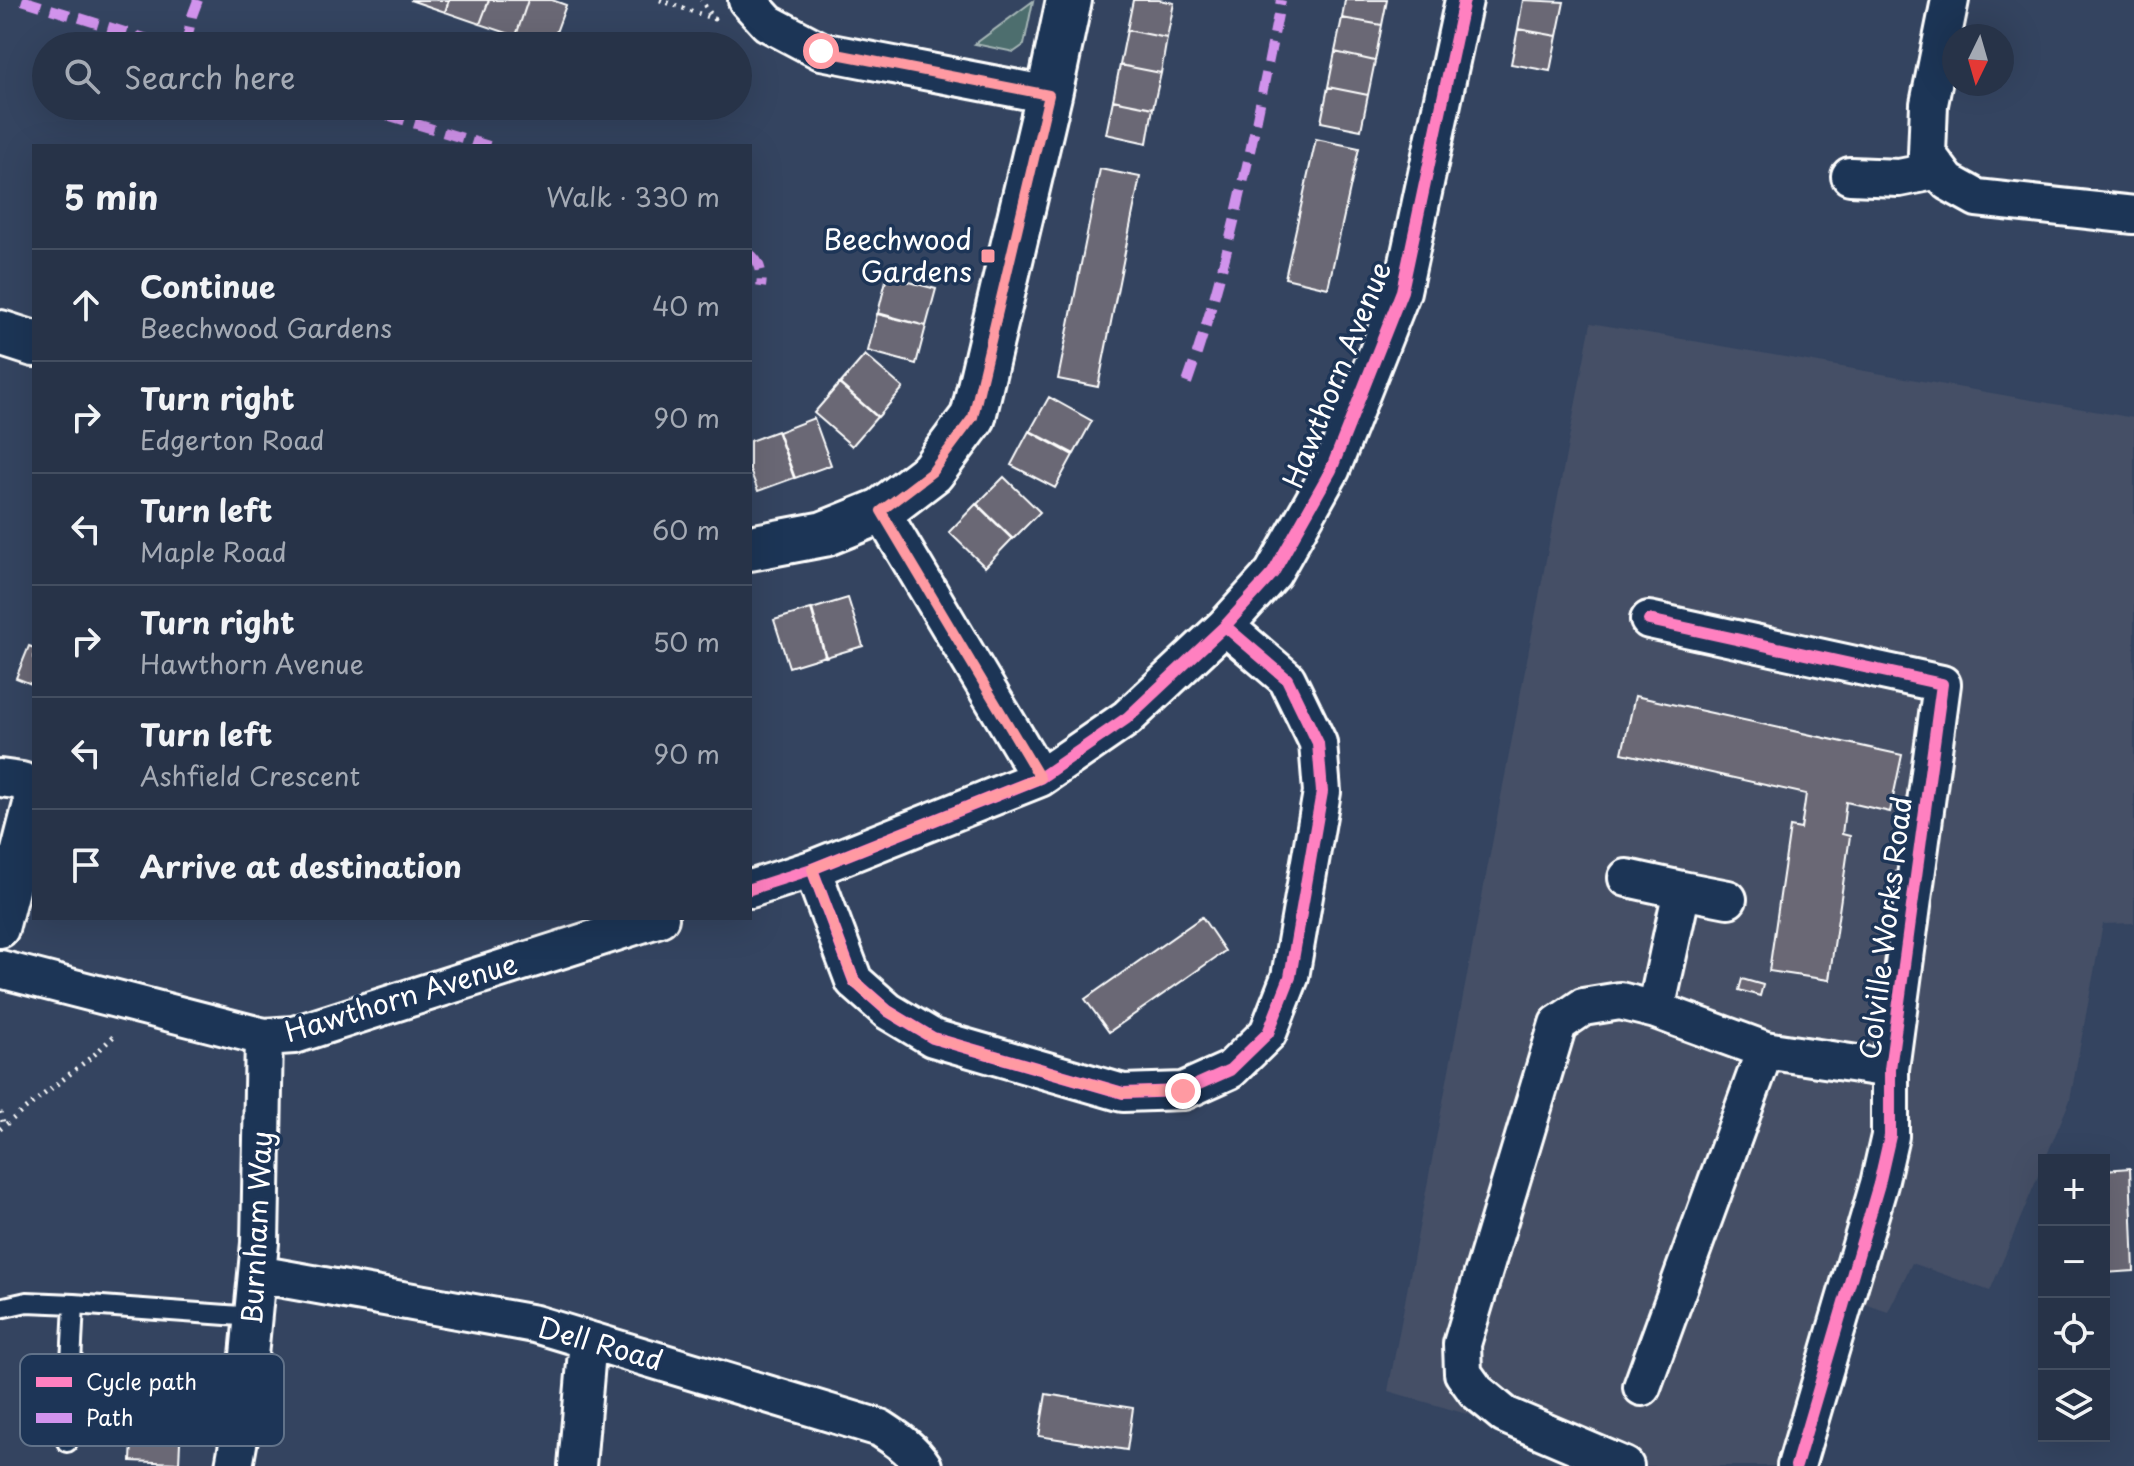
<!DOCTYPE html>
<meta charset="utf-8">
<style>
:root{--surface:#273348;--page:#333f52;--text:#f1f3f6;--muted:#a4aab4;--line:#434e60}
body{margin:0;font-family:"Playpen Sans",sans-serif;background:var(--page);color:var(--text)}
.controls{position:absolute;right:24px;bottom:24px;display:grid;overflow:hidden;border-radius:0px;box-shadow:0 8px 32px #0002}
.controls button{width:72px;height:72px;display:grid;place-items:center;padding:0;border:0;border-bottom:2px solid var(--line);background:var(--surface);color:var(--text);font:40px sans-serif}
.compass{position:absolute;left:1942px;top:24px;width:72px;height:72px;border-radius:50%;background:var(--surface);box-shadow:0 8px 32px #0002;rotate:185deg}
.stop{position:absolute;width:24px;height:24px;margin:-18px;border:6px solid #ff9aa2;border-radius:50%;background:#fff}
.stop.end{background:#ff9aa2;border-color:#fff;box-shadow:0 2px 8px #0008}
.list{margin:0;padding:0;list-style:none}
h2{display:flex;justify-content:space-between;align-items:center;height:104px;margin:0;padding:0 32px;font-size:34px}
h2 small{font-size:26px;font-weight:400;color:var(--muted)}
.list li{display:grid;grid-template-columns:52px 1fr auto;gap:24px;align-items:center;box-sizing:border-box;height:112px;padding:0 32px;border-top:2px solid var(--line)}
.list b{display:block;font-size:30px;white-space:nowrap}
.list p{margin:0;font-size:26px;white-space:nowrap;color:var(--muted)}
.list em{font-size:26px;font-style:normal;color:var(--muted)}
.icon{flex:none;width:44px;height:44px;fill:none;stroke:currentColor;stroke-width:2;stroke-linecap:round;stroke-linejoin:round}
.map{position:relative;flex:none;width:2134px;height:1466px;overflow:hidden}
.search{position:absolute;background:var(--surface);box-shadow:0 8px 32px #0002;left:32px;top:32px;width:720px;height:88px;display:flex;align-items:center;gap:20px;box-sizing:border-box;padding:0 28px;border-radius:44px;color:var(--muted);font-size:30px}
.panel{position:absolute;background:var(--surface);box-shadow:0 8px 32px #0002;left:32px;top:144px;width:720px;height:776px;border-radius:0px}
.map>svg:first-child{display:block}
</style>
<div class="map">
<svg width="2134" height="1466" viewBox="0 0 2134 1466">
<rect width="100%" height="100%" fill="#344460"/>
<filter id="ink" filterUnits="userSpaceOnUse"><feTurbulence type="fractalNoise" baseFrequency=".0125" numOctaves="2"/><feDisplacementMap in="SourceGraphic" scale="16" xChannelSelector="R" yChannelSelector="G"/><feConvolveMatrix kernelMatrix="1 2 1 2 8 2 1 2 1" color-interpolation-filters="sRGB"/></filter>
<g filter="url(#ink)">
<path fill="#444f66" d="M1591,323L2134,418V923L2103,924L2070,1100L1990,1291L1912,1263L1888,1312L1832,1293L1781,1466H1644L1388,1391Z"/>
<path fill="#4e6e6e" stroke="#a6b6b6" stroke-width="2" d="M1033,1L1024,45L1014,52L975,44Z"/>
<path fill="#6a6874" stroke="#fff" stroke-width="2" d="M410,0H449L445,12Z
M449,0H489L480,24L445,12Z
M489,0H528L516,36L480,24Z
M528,0H552L566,5L551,46H543L516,36Z
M1133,0H1159L1174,3L1167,38L1127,30Z
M1345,0H1387L1382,25L1342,18Z
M1523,0L1564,2L1557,36L1518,29Z
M1342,18L1382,25L1375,61L1335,52Z
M1518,29L1557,36L1550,71L1511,64Z
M1127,30L1167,38L1161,73L1120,65Z
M1335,52L1375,61L1368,95L1328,87Z
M1120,65L1161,73L1153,108L1113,100Z
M1328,87L1368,95L1361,130L1321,122Z
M1113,100L1153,108L1147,143L1106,134Z
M1316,139L1359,148L1328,288L1285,278Z
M1100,169L1140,177L1098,387L1058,379Z
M887,276L936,289L926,326L878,313Z
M877,314L926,326L916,364L868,351Z
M865,355L903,388L878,417L840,384Z
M839,384L877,417L852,446L814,413Z
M1049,397L1092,421L1074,454L1030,431Z
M814,418L831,465L795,478L778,432Z
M777,431L794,478L758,491L750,470V441Z
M1029,431L1073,455L1055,488L1011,465Z
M1004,477L1040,512L1013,539L977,504Z
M976,504L1012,539L985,567L949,532Z
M848,598L863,646L826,657L812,609Z
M811,609L825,656L789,667L774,620Z
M29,646L34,648V685L16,678Z
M1635,696L1902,755L1890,812L1846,802L1842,834L1850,836L1829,980L1769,971L1790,827L1801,829L1806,794L1622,753Z
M1202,917L1225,951L1109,1032L1085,999Z
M1742,979L1763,985L1760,996L1739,990Z
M2130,1168L2134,1271L2104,1273V1170Z
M136,1356L184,1359L179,1463L131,1461Z
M1046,1394L1133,1408L1127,1450L1039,1436Z"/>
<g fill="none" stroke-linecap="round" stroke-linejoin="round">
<g stroke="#fff" stroke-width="24">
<path id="service" d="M0,1308L27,1302L74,1304L254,1317
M67,1442L74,1304"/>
</g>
<g stroke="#fff" stroke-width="42">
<path id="minor" d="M747,0L768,23L821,51L1049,95
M1950,0L1929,104L1927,154L1948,182L1977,198L2134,215
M1850,176L1899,178L1939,170
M881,511L1040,778
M1649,620L1942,684L1890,1069V1136L1879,1184L1796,1466
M0,778L22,781L31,789L32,804L0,929
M812,869L854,981L888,1011L933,1038L1123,1093L1183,1091L1230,1070L1268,1033L1290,977L1322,792L1318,743L1287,679L1225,626
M1627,878L1682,890L1656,1010
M750,889L812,869L1040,778L1127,718L1225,626L1273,573L1331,470L1402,291L1464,0
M1682,890L1728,899
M0,969L264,1037L294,1035L660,918
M257,1274L535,1324L880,1428C897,1439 912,1449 923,1466
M1642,1387L1765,1050
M234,1466L243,1417L260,1243L264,1037
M577,1466L588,1340
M1625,1466L1505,1415L1476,1391L1463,1373L1462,1344L1558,1024L1583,1007L1620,1001L1656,1010L1765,1050L1890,1069"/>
</g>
<g stroke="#fff" stroke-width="50">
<path id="tertiary" d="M0,333L34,344
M750,548L824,534L881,511L932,472L973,417L1049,95L1069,0"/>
</g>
<path stroke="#fff" stroke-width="5" stroke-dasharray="2 6" stroke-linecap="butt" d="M660,0L714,19L701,0
M0,1112L4,1126
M0,1129L95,1054L116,1034"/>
<use href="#service" stroke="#1d3557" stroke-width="18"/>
<use href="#minor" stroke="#1d3557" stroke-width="36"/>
<use href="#tertiary" stroke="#1d3557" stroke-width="44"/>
<path stroke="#d193ec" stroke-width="10" stroke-dasharray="20 10" stroke-linecap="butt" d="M22,0L157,42L187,40
M191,45L187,40L192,16L198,0
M357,106L489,146
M750,254C761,262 763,275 761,287
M1187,383C1231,259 1255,128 1281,0"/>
<g stroke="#1d3557" stroke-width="17">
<path id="cycleway" d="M1649,620L1942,684L1890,1069V1136L1879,1184L1796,1466
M812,869L854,981L888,1011L933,1038L1123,1093L1183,1091L1230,1070L1268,1033L1290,977L1322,792L1318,743L1287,679L1225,626
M750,889L812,869L1040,778L1127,718L1225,626L1273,573L1331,470L1402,291L1464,0"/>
</g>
<use href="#cycleway" stroke="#ff80c0" stroke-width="12"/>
</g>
</g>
<g fill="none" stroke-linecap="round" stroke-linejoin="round" filter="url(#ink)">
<path stroke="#ff9aa2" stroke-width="10" d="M821,51L1049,95L973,417L932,472L881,511L1040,778L812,869L854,981L888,1011L933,1038L1123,1093L1183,1091"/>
</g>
<rect fill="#ff9aa2" stroke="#1d3557" stroke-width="3" x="980" y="248" width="16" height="16" rx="4"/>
<g text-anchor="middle" stroke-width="7" stroke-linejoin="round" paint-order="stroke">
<g font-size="28" fill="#fff" stroke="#1d3557" text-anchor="end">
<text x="972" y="250">Beechwood<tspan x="972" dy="32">Gardens</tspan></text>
</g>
<g font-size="28" fill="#fff" stroke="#1d3557">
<text transform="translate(1337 375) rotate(-68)" y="10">Hawthorn Avenue</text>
<text transform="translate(1886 928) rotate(-83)" y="10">Colville Works Road</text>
<text transform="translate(401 998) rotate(-17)" y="10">Hawthorn Avenue</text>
<text transform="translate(257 1228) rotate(-87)" y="10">Burnham Way</text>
<text transform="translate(600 1344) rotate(16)" y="10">Dell Road</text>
</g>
</g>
<rect x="20" y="1354" width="264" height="92" rx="12" fill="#1d3557" stroke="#617289" stroke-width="2"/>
<rect x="36" y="1377" width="36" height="10" fill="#ff80c0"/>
<rect x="36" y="1413" width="36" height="10" fill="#d193ec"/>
<g font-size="22" fill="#fff">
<text x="86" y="1390">Cycle path</text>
<text x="86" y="1426">Path</text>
</g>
</svg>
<div class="controls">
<button>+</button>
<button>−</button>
<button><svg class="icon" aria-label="locate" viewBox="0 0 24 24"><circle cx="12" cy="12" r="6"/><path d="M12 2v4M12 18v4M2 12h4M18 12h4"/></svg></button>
<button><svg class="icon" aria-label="layers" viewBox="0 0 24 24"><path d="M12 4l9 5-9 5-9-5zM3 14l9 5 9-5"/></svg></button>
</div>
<svg class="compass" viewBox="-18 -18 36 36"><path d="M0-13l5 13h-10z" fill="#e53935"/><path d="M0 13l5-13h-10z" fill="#a4aab4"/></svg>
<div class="stop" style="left:821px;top:51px"></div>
<div class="stop end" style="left:1183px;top:1091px"></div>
<div class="search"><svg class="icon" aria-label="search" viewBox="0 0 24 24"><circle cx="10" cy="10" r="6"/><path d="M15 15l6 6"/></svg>Search here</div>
<section class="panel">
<h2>5 min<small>Walk · 330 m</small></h2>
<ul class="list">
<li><svg class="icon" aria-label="ahead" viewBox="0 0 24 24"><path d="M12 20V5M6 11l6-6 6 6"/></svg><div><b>Continue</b><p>Beechwood Gardens</p></div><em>40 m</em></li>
<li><svg class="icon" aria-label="right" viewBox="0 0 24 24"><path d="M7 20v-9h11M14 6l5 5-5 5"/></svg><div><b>Turn right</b><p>Edgerton Road</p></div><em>90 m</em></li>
<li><svg class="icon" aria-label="left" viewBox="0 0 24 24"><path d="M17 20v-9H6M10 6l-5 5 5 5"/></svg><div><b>Turn left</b><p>Maple Road</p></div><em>60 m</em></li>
<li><svg class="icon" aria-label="right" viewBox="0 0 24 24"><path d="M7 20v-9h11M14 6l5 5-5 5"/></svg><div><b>Turn right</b><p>Hawthorn Avenue</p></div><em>50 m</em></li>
<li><svg class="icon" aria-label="left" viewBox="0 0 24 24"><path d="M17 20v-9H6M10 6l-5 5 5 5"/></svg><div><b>Turn left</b><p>Ashfield Crescent</p></div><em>90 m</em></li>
<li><svg class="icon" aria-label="arrive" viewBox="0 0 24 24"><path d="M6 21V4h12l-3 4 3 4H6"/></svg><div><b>Arrive at destination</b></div></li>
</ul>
</section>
</div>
